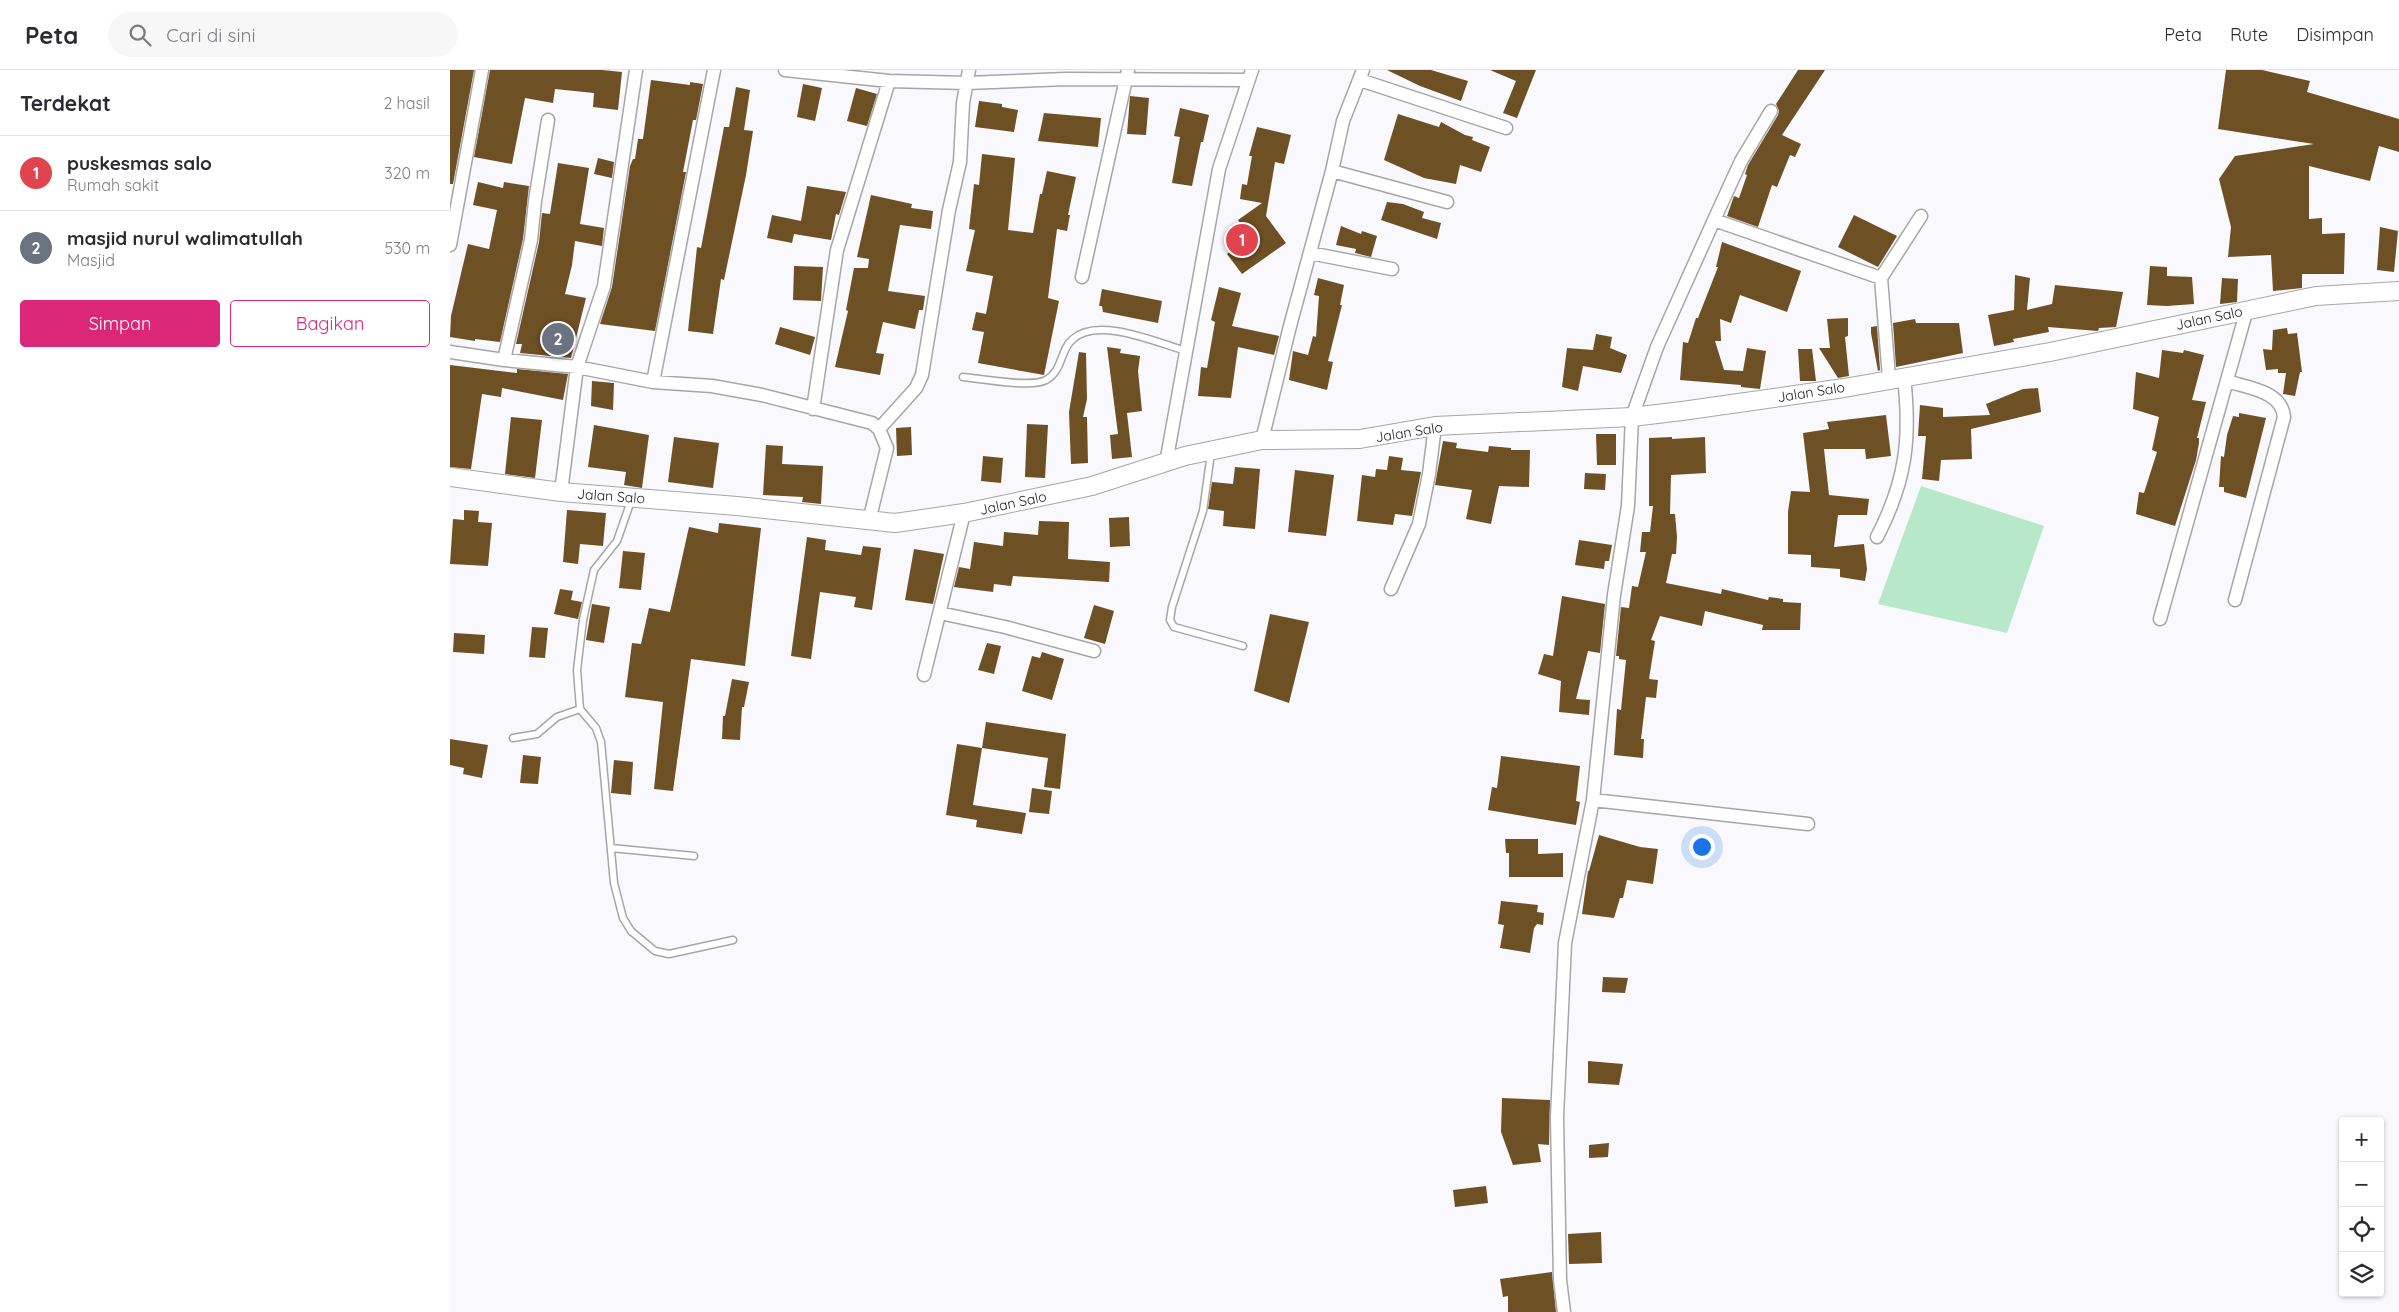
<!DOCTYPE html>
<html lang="id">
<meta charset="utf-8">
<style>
:root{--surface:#fff;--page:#f7f7f7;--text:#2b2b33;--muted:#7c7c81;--line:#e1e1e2;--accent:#db2777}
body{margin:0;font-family:Quicksand,sans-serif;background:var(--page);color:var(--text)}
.controls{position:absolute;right:15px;bottom:15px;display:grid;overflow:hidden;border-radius:5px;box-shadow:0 1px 4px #0004}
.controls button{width:45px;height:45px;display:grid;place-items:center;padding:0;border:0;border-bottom:1px solid var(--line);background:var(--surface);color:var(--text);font:25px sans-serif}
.you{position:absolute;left:1251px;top:776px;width:18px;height:18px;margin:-12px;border:4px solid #fff;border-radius:50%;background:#1a73e8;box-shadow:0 0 0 8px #1a73e833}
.badge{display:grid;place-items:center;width:32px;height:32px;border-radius:50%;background:var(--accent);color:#fff;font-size:16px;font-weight:700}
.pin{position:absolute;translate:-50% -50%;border:2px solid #fff;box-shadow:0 1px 5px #0006}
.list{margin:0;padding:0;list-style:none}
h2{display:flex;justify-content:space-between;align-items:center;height:65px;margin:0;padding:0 20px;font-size:21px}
h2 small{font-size:16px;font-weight:400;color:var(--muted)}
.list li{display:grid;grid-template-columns:32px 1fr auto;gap:15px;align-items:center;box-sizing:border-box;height:75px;padding:0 20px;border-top:1px solid var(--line)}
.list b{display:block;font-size:19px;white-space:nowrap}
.list p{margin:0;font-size:16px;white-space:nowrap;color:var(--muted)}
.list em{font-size:16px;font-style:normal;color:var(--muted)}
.actions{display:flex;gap:10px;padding:15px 20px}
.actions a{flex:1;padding:11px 0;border:1px solid var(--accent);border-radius:5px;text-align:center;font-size:18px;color:var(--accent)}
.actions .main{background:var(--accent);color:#fff}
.icon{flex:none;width:28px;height:28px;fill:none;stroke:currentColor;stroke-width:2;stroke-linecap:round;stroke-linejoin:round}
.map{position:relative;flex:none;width:1949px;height:1242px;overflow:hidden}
header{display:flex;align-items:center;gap:30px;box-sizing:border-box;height:70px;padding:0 25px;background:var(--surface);border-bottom:1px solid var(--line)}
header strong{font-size:24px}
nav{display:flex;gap:28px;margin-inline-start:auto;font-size:18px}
.search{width:350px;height:45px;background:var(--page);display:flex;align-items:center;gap:12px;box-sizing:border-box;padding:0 18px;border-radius:28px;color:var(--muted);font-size:19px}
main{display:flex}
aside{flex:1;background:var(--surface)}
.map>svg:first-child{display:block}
</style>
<header>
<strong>Peta</strong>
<div class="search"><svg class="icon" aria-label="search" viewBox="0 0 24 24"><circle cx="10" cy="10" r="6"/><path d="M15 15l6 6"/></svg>Cari di sini</div>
<nav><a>Peta</a><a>Rute</a><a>Disimpan</a></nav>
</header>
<main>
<aside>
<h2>Terdekat<small>2 hasil</small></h2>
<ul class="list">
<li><span class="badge" style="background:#e0444e">1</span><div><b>puskesmas salo</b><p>Rumah sakit</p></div><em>320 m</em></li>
<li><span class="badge" style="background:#6b7280">2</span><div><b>masjid nurul walimatullah</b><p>Masjid</p></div><em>530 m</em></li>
</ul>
<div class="actions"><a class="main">Simpan</a><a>Bagikan</a></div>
</aside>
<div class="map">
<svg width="1949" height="1242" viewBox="0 0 1949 1242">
<rect width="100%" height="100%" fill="#f9f8fc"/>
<path fill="#b7e8c9" d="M1471,416L1594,456L1557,563L1428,534Z"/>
<path fill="#6d5023" d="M0,0H24L3,114H0Z
M40,0H152L172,2L168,40L143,37L144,23L105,19L103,33L75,28L62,94L24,87Z
M937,0H981L1018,11L1011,31L970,16Z
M1040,0H1086L1067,48L1053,43L1066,11Z
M1348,0H1375L1332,65L1351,74L1345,87L1340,85L1327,117L1322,115L1308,157L1277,146L1284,126L1289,128L1297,105L1295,104L1298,95L1328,45L1329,41L1326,34Z
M1776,0H1812L1860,11L1857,22L1949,49V82L1929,76L1920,111L1859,96V149L1872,148V164L1895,163L1894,204H1852V218L1823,221L1821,185L1778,187L1781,157L1769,109L1785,86L1864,74L1768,59Z
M201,10L240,15V12L253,14L246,50H243L233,102H236L205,261L150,254L162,217L180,96L183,89H185L188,69H193Z
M353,14L372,18L365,51L347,47Z
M286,17L300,20L294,60L303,61L296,105L274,210L271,209L263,264L238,261L247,177L251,178L274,57H279Z
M406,18L427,24L417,56L397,51Z
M680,26L699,28L696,65L677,64Z
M529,31L552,34V37L568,40L564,62L525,57Z
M730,38L759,45L753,72H751L742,116L722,113L730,67L724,66Z
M594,43L651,48L648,77L588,71Z
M948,44L989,57L991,52L1015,65L1023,67L1022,70L1040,77L1031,102L1010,95L1006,114L974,108L934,90Z
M807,57L841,65L834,94L825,92L816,146L836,173L792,204L777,184L786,177L780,169L794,159L788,150L812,133L790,129L792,114L797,115L802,86H799Z
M532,84L565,88L558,160L583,163L590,124H592L597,101L626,107L618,145H620L617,161L607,159L598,228L609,231L594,305L528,293L534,262L522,260L526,242L536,244L543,206L516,201L525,160L519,159L524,114L529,115Z
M148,88L164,92L162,108L144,104Z
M108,93L139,98L130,154L154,158L152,176L125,171L122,195L115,224L136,228L121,288L70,283L72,274H66L89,172L92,143L100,144Z
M28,112L53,118L54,112L79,116L73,169L50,272L25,269V271L0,267L1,246L18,174L39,179L47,140L23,135Z
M357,116L396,122L389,145L386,144L381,170L344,164L342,173L317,168L322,145L351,151Z
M421,125L462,134L461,138L483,141L481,159L450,155L438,221L475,226L473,240H469L465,259L433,252L426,283L434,284L430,305L385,297L398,241L396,240L404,198H418L419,189L407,187Z
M937,132L953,134L974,142L972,148L991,153L987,169L931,150Z
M1404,145L1447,166L1428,197L1388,177Z
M891,156L911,164L912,161L927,166L921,187L905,183L906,179L886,175Z
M1930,157L1948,161L1944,202L1927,200Z
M1272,172L1351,201L1337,242L1290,225L1281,253L1270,249L1271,271H1265L1274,300L1293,301L1297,278L1316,281L1310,319L1291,317V315L1230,310L1233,272L1238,273L1246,248H1248L1268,197H1266Z
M344,196L373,197L371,231L343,230Z
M1700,196L1717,197V206L1742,207L1744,234L1717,236L1697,235Z
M1565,205L1580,208L1577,240L1602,234L1605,215L1673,222L1666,257L1649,258L1648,261L1598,257L1599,262L1563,269L1564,272L1544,276L1538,245L1564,240Z
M868,208L894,215L890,235H892L878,291L883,292L877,320L839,310L843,281L858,285L863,266L866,267L869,226L864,225Z
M1772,208L1788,209L1787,232L1770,234Z
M769,217L791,223L782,256L829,266L824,285L788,277L781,328L748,326L751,297L757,298L765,252L761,250Z
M652,219L712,231L708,253L653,242L652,236H649Z
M1398,248V266L1395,267L1399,306L1388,308L1369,278H1380L1377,249Z
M1465,249L1466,253H1509L1513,283L1446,297L1443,253Z
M1427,256L1430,300L1428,301L1421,263V257Z
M330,257L365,267L360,285L325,274Z
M1837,258L1838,264L1847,263L1852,302H1850L1845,326L1833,324L1836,303H1828V299L1816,300L1813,279L1822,280L1823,260Z
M1146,264L1162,267L1160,278L1177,285L1171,303L1133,296L1128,321L1112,317L1117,278L1143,280Z
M657,277L671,279L670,283L690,286L688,301L692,341L677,343L682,387L662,389L660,365L668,364Z
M1348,279H1362L1366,311H1350Z
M1712,280L1733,283L1734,280L1754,285L1742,330L1756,332L1747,368H1749V373L1746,390L1725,456L1686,444L1689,422L1694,423L1707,382L1702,380L1709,347L1683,339L1686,302L1709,308Z
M629,282L636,283L637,329L633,347H637L638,393L621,394L619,342Z
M0,295L67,303V299L118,304L113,330L52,318L51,327L32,324L21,399L0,397Z
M142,311L164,313L163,340L141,336Z
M1588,318L1591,342L1521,359L1522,389L1491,390L1489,411L1472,409L1476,366H1468L1470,335L1493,338V347L1540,345L1536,334L1573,319Z
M1789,343L1816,348L1796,428L1774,422V417H1769L1771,386L1774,387L1777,365L1783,346L1789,347Z
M1436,345L1441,386L1416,389L1415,379H1374L1379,425L1419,429L1417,445H1388L1384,477L1414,474L1417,499L1415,511L1390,507V499L1361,497V485L1338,484V442L1341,421L1360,422L1353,363L1379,359L1377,352Z
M61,347L92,350L85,408L55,404Z
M577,354L598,355L595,408L575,407Z
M144,355L199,365L192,418L174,415L176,402L138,397Z
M461,357L462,385L447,386L446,358Z
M1146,364H1166V395H1147Z
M224,367L269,373L263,418L218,412Z
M1222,367V369L1255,367L1256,403L1221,405L1220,444H1225L1227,467L1226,484H1222L1216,513L1271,524L1272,519L1318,530L1319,527L1333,529V532L1351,533L1350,560H1312L1313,555L1255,541L1252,556L1210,546L1201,570L1205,571L1199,609L1208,610L1206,628L1196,627L1191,669H1194L1193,688L1164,685L1167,639L1171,640L1176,590L1169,589V586H1166L1171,537L1179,538L1182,516L1188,517L1196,482H1190L1192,462H1200L1203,436H1199V368Z
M993,371L1007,373L1006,378L1038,382L1039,376L1061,378V380H1080L1079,417L1049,416L1041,454L1016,449L1022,420L985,415Z
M316,375L333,376L332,394L373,396L371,434L352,432L353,427L313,425Z
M533,386L553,388L551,413L531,411Z
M939,386L953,388L951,400L971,402L962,446L945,444L943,455L907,451L912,405L925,407L926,399L937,400Z
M785,397L810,399L805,459L773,456L774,441L758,439L762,412L783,414Z
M845,400L884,405L876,466L838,462Z
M1135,403L1156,404L1155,420L1134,419Z
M14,440L29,441L28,452L42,453L38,496L0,494L3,449L14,450Z
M117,440L156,443L153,476L130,474L128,494L113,492Z
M679,447L680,476L660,477L659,448Z
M589,451L619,452L618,489L660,492L659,512L563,506L561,516L544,514L543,522L504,517L509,497L520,499L524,472L553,476L554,462L588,465Z
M269,453L311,458L295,596L241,589L223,721L204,719L213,632L175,627L182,573L191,574L199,538L220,542L239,457L268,463Z
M357,467L376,470L375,480L411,485L413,476L431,478L422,540L404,537L406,527L370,522L361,589L341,586Z
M1129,470L1162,475L1159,491H1155L1154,499L1125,495Z
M464,479L494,484L483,534L455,530Z
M173,481L195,483L191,520L169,518Z
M110,519L123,521L121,530L132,532L128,549L104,544Z
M1112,526L1155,534L1150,583L1138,581L1126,629L1140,630L1139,645L1109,642L1111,611L1088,604L1094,584L1103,586Z
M142,534L160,537L154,573L136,570Z
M644,535L664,541L655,574L634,568Z
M820,544L859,552L839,633L804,621Z
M82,557L98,558L95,588L79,587Z
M4,563L35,565L34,584L3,582Z
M537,573L551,576L544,604L528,600Z
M592,582L614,589L602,630L572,621L582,586L590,588Z
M282,609L299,612L294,637H292L290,670L272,669L273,646H275Z
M536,652L616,664L610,719L594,717L598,688L532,678Z
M0,669L38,675L32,708L13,704L14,698L0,695Z
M507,674L532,678L523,735L576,743L572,764L526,757L527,750L496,745Z
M73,685L91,687L88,714L70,713Z
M1051,686L1130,696L1126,731L1130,732L1126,755L1038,740L1042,717L1047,718Z
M164,690L183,692L181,725L161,723Z
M582,718L602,721L599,744L579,742Z
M1149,765L1190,777L1208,779L1203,814L1177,810L1173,828H1170L1164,848L1132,844L1138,801H1139Z
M1055,769H1088V784L1113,783V807H1059V783H1056Z
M1051,831L1088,835L1087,842L1094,843L1093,855L1087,854L1084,858L1080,883L1050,878L1054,855L1048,854Z
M1153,907L1178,908L1175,923L1152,922Z
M1138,991L1173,994L1169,1015L1138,1013Z
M1052,1028L1100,1030L1099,1075L1088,1074L1091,1092L1063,1095L1051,1062Z
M1159,1073L1158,1087L1139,1088V1075Z
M1036,1116L1038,1133L1005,1137L1003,1120Z
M1151,1162L1152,1193L1119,1194L1118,1164Z
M1102,1202L1106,1242H1058V1226L1053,1227L1050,1209Z"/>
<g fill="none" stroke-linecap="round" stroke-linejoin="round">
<g stroke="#a6a6a9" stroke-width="9">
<path id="lane" d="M513,307C531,309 582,318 596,310C613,301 610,279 623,269C648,246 708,273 736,281
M761,383L753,441L722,537L720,550L724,557L793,576
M130,639L146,658L151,672L164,813L173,848L181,861L205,881L219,884L283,870
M63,668L87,664L107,647L130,639L127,600L133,550L144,500L167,471L182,428
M161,778L244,786"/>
</g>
<g stroke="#a6a6a9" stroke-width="15">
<path id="street" d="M335,0L439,11L517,13L616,9L798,10
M910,10L1056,58
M882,101L997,132
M1264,150L1431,208L1439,308
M0,175L32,0
M860,183L942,199
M632,207L678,0
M1431,208L1471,146
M0,282L54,290L127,297L203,312L264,0
M54,290L81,170L85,131L98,50
M1777,311C1798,318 1832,321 1834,347L1785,530
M203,312L262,316L312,325L422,353L429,359L437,378L419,451
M363,339L387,180L439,11
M429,359L466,318L472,305L499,140L510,92L513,33L519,0
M812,370L840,256L882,101L893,51L913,0
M716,393L769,99L802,0
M111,422L127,297L154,216L186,0
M1427,467C1456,411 1461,369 1454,307
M941,519L969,454L979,404L985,356
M490,543L555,557L644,581
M1710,549L1797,239
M474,605L514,443
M1143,730L1358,754
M1114,1242L1110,1210L1107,1047L1115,873L1143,730L1164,525L1178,436L1182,347L1207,277L1264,150L1291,91L1321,41"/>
</g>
<g stroke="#a6a6a9" stroke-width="20">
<path id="secondary" d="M0,407L111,422L287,436L445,453L514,443L642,416L735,386L812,370L910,369L985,356L1182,347L1232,341L1394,318L1600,282L1866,226L1949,221"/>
</g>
<use href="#lane" stroke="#fff" stroke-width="6"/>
<use href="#street" stroke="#fff" stroke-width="12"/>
<use href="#secondary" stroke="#fff" stroke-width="18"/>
</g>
<g text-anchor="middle" stroke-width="5" stroke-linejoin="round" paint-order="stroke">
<g font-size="14" fill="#202021" stroke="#fff">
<text transform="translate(1759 248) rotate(-12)" y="5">Jalan Salo</text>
<text transform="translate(1361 322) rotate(-9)" y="5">Jalan Salo</text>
<text transform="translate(959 362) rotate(-9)" y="5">Jalan Salo</text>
<text transform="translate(161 426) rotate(4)" y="5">Jalan Salo</text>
<text transform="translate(563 433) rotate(-12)" y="5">Jalan Salo</text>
</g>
</g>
</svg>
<div class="controls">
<button>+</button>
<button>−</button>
<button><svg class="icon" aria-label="locate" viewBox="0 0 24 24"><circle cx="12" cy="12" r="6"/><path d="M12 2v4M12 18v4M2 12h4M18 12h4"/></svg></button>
<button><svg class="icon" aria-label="layers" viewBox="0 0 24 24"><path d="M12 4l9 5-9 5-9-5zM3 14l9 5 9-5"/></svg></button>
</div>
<div class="you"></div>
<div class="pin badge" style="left:792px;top:170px;background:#e0444e">1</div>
<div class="pin badge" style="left:108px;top:269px;background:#6b7280">2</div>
</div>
</main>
